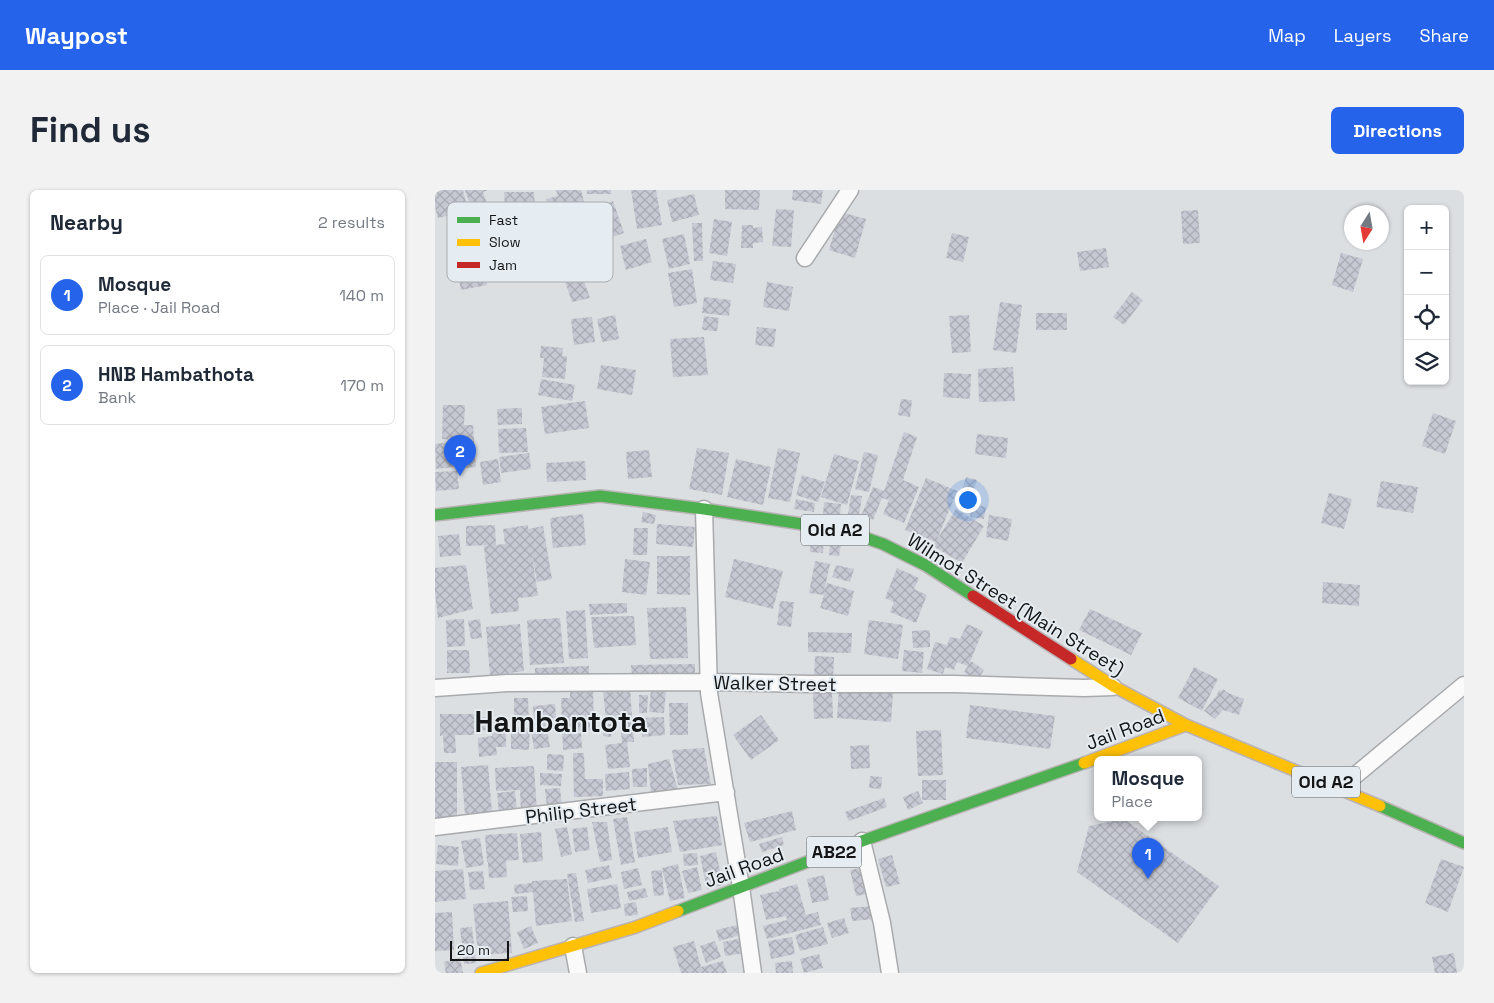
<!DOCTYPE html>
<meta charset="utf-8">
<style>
:root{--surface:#fff;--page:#f2f2f3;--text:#1f2937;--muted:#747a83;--line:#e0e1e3;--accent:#2563eb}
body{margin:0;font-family:"Space Grotesk",sans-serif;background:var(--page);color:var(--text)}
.controls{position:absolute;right:15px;top:15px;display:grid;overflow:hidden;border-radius:8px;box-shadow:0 1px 4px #0004}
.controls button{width:45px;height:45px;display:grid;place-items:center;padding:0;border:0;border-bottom:1px solid var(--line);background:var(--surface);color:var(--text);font:25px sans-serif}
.compass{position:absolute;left:909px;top:15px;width:45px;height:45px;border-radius:50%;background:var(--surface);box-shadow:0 1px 4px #0004;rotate:191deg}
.scale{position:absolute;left:15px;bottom:12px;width:59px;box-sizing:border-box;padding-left:5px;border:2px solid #131517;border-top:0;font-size:14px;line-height:18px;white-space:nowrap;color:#131517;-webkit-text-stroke:4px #e6edf2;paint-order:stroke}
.you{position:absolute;left:532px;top:309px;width:18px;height:18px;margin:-12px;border:4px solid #fff;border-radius:50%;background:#1a73e8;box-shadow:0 0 0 8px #1a73e833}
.badge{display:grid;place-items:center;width:32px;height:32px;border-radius:50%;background:var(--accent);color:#fff;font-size:16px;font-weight:700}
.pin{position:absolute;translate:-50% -41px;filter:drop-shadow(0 1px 2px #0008)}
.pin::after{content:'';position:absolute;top:26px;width:18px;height:15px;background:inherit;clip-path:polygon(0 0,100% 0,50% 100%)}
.popup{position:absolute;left:659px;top:566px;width:108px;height:65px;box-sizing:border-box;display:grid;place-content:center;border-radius:8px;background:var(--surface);filter:drop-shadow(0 1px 4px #0005);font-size:16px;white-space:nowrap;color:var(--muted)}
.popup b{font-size:19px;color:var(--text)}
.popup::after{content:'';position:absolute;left:50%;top:100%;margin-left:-10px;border:10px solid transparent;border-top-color:var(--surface)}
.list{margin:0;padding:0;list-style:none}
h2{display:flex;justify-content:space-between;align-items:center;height:65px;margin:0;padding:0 20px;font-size:21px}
h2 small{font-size:16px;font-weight:400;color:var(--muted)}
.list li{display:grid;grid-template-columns:32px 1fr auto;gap:15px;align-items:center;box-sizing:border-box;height:80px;margin:0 10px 10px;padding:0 10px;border:1px solid var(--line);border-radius:8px}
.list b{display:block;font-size:19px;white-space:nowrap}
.list p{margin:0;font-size:16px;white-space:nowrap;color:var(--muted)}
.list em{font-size:16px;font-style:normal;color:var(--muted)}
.icon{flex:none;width:28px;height:28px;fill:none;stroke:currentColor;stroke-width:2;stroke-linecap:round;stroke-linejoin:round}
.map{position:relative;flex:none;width:1029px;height:783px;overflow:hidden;border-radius:8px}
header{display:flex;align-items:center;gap:30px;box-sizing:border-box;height:70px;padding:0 25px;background:var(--accent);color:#fff}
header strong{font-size:24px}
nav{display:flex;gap:28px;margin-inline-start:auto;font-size:18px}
.intro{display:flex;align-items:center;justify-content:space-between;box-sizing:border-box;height:120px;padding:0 30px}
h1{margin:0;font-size:35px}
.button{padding:12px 22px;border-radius:8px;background:var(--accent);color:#fff;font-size:18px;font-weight:700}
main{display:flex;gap:30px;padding:0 30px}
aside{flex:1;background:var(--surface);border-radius:8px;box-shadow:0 1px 4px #0004}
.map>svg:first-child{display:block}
</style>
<header>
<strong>Waypost</strong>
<nav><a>Map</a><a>Layers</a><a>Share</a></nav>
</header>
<div class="intro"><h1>Find us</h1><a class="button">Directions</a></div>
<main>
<aside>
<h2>Nearby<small>2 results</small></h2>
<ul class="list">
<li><span class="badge">1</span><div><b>Mosque</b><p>Place · Jail Road</p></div><em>140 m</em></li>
<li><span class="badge">2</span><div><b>HNB Hambathota</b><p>Bank</p></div><em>170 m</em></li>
</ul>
</aside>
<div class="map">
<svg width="1029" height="783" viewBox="0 0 1029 783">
<defs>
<pattern id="building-cross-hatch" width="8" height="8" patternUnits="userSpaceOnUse" patternTransform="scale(1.25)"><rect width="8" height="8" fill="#c6c8d3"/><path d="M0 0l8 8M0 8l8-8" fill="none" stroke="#a9abb4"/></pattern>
</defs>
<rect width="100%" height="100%" fill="#dcdfe2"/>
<path fill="url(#building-cross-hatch)" d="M0,0H28L33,21L3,28L0,17Z
M30,0H53L48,2L52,14L36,18Z
M121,0H146L151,20L138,24L143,39L124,45L111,9L123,6Z
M152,0H176V4H152Z
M196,0H221L227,35L202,39Z
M290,0H325L324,20L290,19Z
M358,0H388L386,14L357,10Z
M69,2H99L100,17H84L87,48L58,51L55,17L70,16Z
M259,4L264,25L237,32L232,10Z
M178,11L189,43L171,49L161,17Z
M341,19L359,20L356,57L337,56Z
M763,20L765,53L748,54L746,21Z
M405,22L431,29L420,68L394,60Z
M36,25L44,52L23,58L15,32Z
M279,29L297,32L292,66L274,63Z
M257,33H267L268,71H259Z
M307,35H318V38L327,37L328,52L318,53V58H306Z
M517,43L534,47L528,72L511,68Z
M249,44L255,74L234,79L227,49Z
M211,49L217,72L191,80L185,56Z
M131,52L136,66L120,71L115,57Z
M52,57L56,74L30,81L26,63Z
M671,58L674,77L645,81L642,62Z
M105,61L109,85L82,89L78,65Z
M906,63L928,69L918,102L897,95Z
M141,69L155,108L137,112L124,74Z
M278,71L301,74L298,93L275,90Z
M257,79L262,113L239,117L233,83Z
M49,80L52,95L26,100L23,85Z
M332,92L358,97L354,121L328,117Z
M697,102L708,110L689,135L678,127Z
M269,107L296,110L294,126L267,123Z
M565,112L587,115L581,163L558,160Z
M601,123H632V140H601Z
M180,125L184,149L167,152L162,129Z
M534,125L536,162L517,163L514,126Z
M269,126L284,128L282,141L267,140Z
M157,127L160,152L139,155L136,129Z
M322,137L341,139L339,157L320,155Z
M269,147L273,185L238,187L235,149Z
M106,156L128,158L127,166H132L130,189L107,187L109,168H105Z
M166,175L201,180L197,205L162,199Z
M578,177L580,211L544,212L543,179Z
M509,183L536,184L535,209L508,207Z
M106,189L140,195L137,211L103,205Z
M466,209L477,210L475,227L463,225Z
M150,211L154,238L110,244L106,217Z
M8,215H30L29,235H38L41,277L21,279L19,250L7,249Z
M87,218V234L63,235L62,219Z
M998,223L1021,231L1010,264L987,256Z
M91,238L93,262L64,263L63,239Z
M469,242L482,247L468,290L484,297L469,333L448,324L454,310L447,308L438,330L426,326L438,297L449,301Z
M542,244L573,248L571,268L540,264Z
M16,252L19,277L1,279L0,254Z
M262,258L294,263L287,305L254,299Z
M343,258L365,263L355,312L333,308Z
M214,260L217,287L193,289L191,262Z
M429,262L443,265L434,302L420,299Z
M94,263L96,279L66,283L64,267Z
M399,264L424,271L412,315L386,307Z
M63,269L66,292L48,295L45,272Z
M301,269L336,277L328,315L292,307Z
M150,271L151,290L112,292L111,273Z
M22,281L24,299L1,301L0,282Z
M367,285L390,292L383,312L361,305Z
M531,287L542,290L534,314L524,311Z
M491,288L522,301L501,352L470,340Z
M946,291L983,297L978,323L941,317Z
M894,303L917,309L909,339L886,333Z
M416,305L427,306L423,332L412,331Z
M361,309L380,313L379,322L359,319Z
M389,312L406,314L405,327L388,325Z
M537,314L551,317L549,329L535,327Z
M521,319L549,336L527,373L498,356Z
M208,322L221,325L219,334L206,332Z
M148,324L151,355L118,358L115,328Z
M554,325L577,329L573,351L551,347Z
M222,334L260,337L258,357L221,354Z
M60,335L61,355L70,354L68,339L93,335V339L108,336L117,389L102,392L96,358L103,406L83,408L84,421L56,424L49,356L55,355L31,356V336Z
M199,338H213L212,365H198Z
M24,344L26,365L5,367L3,346Z
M375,348L389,349L388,363L375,362Z
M395,353L406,355L404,366L394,365Z
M222,366H255V405L222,404Z
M190,369L215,372L211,405L187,402Z
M299,369L348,381L338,419L290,407Z
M380,371L395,374L389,402L392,393L419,401L413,426L385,418L389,405L374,403Z
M31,375L38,419L3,428L0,403V378Z
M401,375L419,379L415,392L397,387Z
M462,378L484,388L479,399L492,405L481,433L455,422L459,412L450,408Z
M888,392L925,395L924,416L887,413Z
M345,411L359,412L356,437L342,435Z
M192,413V423L155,425L154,414Z
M251,417L253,468L215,469L212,418Z
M655,419L707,443L696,465L644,440Z
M150,420L153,468L134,469L131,421Z
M199,426L201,455L159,458L156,427Z
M125,428L129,473L95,475L92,430Z
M29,429L30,456L12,457L11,430Z
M45,429L47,448L36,449L33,431Z
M434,430L468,435L463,469L429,464Z
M85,434L89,481L55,486L51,437Z
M532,434L548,441L533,476L522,472L519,480L510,477L508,484L492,479L500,452L512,455L515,447L525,449Z
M495,440V457L478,458L477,441Z
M373,442L417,443L416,463L373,462Z
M12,460H34L35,483H12Z
M469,460L489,462L487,483L467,481Z
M380,466L399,467L398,490L379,489Z
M536,471L549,480L542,491L529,482Z
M260,474V487L197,488L196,475Z
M154,476V488L100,489V478Z
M759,477L783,489L767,521L743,508Z
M158,499L159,540L141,541V544L146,543L147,558L128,560L126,508H135V500Z
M195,499L199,552H192L195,577L173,579L170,555L187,553L185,530L171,531L168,500Z
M216,499L231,500L229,523L214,522Z
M404,499L458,503L456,532L402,528Z
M788,499L793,503L809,509L804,525L788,520L780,529L769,521L782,505L784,500L786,501Z
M397,501L398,528L379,529L378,502Z
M204,505H213L212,523H204Z
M79,508H93L94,532L79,533Z
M234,513H253V545H235Z
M120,514L121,528L99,529L98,516Z
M535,515L620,526L615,559L531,548Z
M5,524H39V545H20L21,563H9L8,545L5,546Z
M326,525L344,550L316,570L298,545Z
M51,527L52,540L42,541L41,528Z
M229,527L230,545L207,547L206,528Z
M55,529H74V539H55Z
M111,532L115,557L99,559L95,534Z
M169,534H178L176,547L168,546Z
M76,537L95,538L94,560L76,559Z
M506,540L508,585L483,586L481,541Z
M57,542H71V557H61L62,565L44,567L43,548L57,546Z
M434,555L435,578L416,579L415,556Z
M269,558L276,594L243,595L237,560Z
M138,563H149L150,589H168V606L139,607Z
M112,564L129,565L128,581L112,580Z
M234,569L243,600L216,603L213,574Z
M0,572H22V632L0,631Z
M53,575L57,622L30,624L26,577Z
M99,576L102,622L86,623L85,600L61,601L60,578Z
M212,578V597H198L197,579Z
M194,582L195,599L171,601L170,584Z
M105,583L127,584L126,596L105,595Z
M435,586L447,587L446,599L434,598Z
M487,590H511V610H487Z
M125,598L127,617L112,619L110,599Z
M80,601L82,621L64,623L62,603Z
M483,601L488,613L473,620L468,607Z
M449,608L452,617L414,631L410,622Z
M357,621L361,640L315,652L309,633Z
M282,626L287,655L245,662L238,631Z
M192,627L200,672L186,675L178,629Z
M689,629L784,696L743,753L642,682L654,636Z
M157,632H172L177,670L165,672Z
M132,637L137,664L126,667L120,639Z
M152,637L155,660L140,662L137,639Z
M233,637L237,662L203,668L199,642Z
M106,642L108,671L88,673L85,644Z
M82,643L84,670L64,671H71L72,687L54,688L53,672H52L50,645Z
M347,647L349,655L327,662L324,654Z
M45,648L49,675L31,678L26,651Z
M3,655L24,657L23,676L1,674Z
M281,662L288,695L272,699L265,666Z
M262,663L263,675L249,676L248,664Z
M457,665L465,694L451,697L443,669Z
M1006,669L1029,677L1013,722L990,713Z
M243,674L250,708L235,711L227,678Z
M174,675L177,688L153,693L150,680Z
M262,677L267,700L253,703L247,681Z
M431,677L437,703L421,706L415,680Z
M203,678L207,695L189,699L186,682Z
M28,679L31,709L0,712V681Z
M227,680L229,705L219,706L216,681Z
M48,681L50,699L35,700L33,682Z
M141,683L149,731L140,732L132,684Z
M389,685L394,710L377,713L372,689Z
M132,689L137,731L101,736L98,702L80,704L79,695L97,693V691Z
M182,694L186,718L156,723L152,699Z
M362,694L371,725L383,722L386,735L332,749L328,736L352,730L351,726L331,730L325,705L344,701V699Z
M210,698L213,707L194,711L192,702Z
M92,706L93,721L78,722L76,707Z
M73,711L77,763L43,765L38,714Z
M201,712L203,725L190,726L189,714Z
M438,716L440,729L417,731L415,718Z
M17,722L19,760L0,761V723Z
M409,728L414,743L397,748L392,733Z
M303,735L306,745L284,751L281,740Z
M96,736L103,753L89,759L82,742Z
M37,737L41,773L29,774L25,738Z
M388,737L393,754L365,761L360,745Z
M357,747L360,764L336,769L333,751Z
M308,748L311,763L290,766L288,752Z
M259,751L266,777L288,771L292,783H246L238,757Z
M280,751L286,767L271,773L265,756Z
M1019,763L1022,783H1000L997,767Z
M384,764L388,778L369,783L365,769Z
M25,768L28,783H11L9,772Z
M357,771L358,783H341L340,773Z"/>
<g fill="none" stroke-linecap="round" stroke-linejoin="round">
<g stroke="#a8aaac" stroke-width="19">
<path id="street" d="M370,68L415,0
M269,319L274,503L306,697L318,783
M0,498L72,493L274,492L374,494H520L649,498L678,497
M905,598L1029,495
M0,637L291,602
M427,651L447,733L455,783
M138,756L143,783"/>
</g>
<g stroke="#b9b3b5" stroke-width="14">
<path id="fast" d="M0,325L165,306L269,319L367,334L425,346L448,354L490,375L538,406
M945,616L1029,653
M243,721L427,651L649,573"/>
</g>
<g stroke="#b9b3b5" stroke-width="14">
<path id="slow" d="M636,469L680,497L751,535L945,616
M649,573L751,535
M46,783L201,737L243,721"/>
</g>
<g stroke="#b9b3b5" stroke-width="14">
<path id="jam" d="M538,406L636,469"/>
</g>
<use href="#street" stroke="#fafafb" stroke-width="16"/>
<use href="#fast" stroke="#4caf50" stroke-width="11"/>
<use href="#slow" stroke="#ffc107" stroke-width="11"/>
<use href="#jam" stroke="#c62828" stroke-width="11"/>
</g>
<g text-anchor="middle" stroke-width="4" stroke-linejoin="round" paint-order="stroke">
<g fill="#e6edf2" stroke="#525659" stroke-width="1">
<rect x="366" y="324.5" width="68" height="31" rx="4"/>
<rect x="857" y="576.5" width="68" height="31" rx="4"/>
<rect x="371.5" y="646.5" width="55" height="31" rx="4"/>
</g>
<g font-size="18" font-weight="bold" fill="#131517">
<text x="400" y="346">Old A2</text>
<text x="891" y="598">Old A2</text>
<text x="399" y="668">AB22</text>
</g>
<g font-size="19" fill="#131517" stroke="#e6edf2">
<text transform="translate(581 414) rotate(32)" y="7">Wilmot Street (Main Street)</text>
<text transform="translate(340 493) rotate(1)" y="7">Walker Street</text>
<text transform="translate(690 539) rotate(-21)" y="7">Jail Road</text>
<text transform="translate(146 620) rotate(-7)" y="7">Philip Street</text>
<text transform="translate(309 677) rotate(-20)" y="7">Jail Road</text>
</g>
<g font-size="29" font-weight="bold" fill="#131517" stroke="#e6edf2">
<text x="126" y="542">Hambantota</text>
</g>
</g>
<rect x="12" y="12" width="166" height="80" rx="8" fill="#e6edf2" stroke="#a7acb0" stroke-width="1"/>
<rect x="22" y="27" width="23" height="6" fill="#4caf50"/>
<rect x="22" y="49" width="23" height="7" fill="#ffc107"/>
<rect x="22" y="72" width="23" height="6" fill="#c62828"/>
<g font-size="14" fill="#131517">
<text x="54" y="35">Fast</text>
<text x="54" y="57">Slow</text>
<text x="54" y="80">Jam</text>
</g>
</svg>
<div class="controls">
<button>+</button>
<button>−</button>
<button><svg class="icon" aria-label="locate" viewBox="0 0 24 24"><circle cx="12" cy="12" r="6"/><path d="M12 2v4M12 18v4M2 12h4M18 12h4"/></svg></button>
<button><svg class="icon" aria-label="layers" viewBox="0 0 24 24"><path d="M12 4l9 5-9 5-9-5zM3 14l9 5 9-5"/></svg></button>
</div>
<svg class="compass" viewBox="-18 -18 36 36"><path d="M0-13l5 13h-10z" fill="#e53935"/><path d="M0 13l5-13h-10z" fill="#747a83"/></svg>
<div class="scale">20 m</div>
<div class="you"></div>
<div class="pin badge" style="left:713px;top:689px">1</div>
<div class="popup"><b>Mosque</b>Place</div>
<div class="pin badge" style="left:25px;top:286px">2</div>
</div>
</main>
